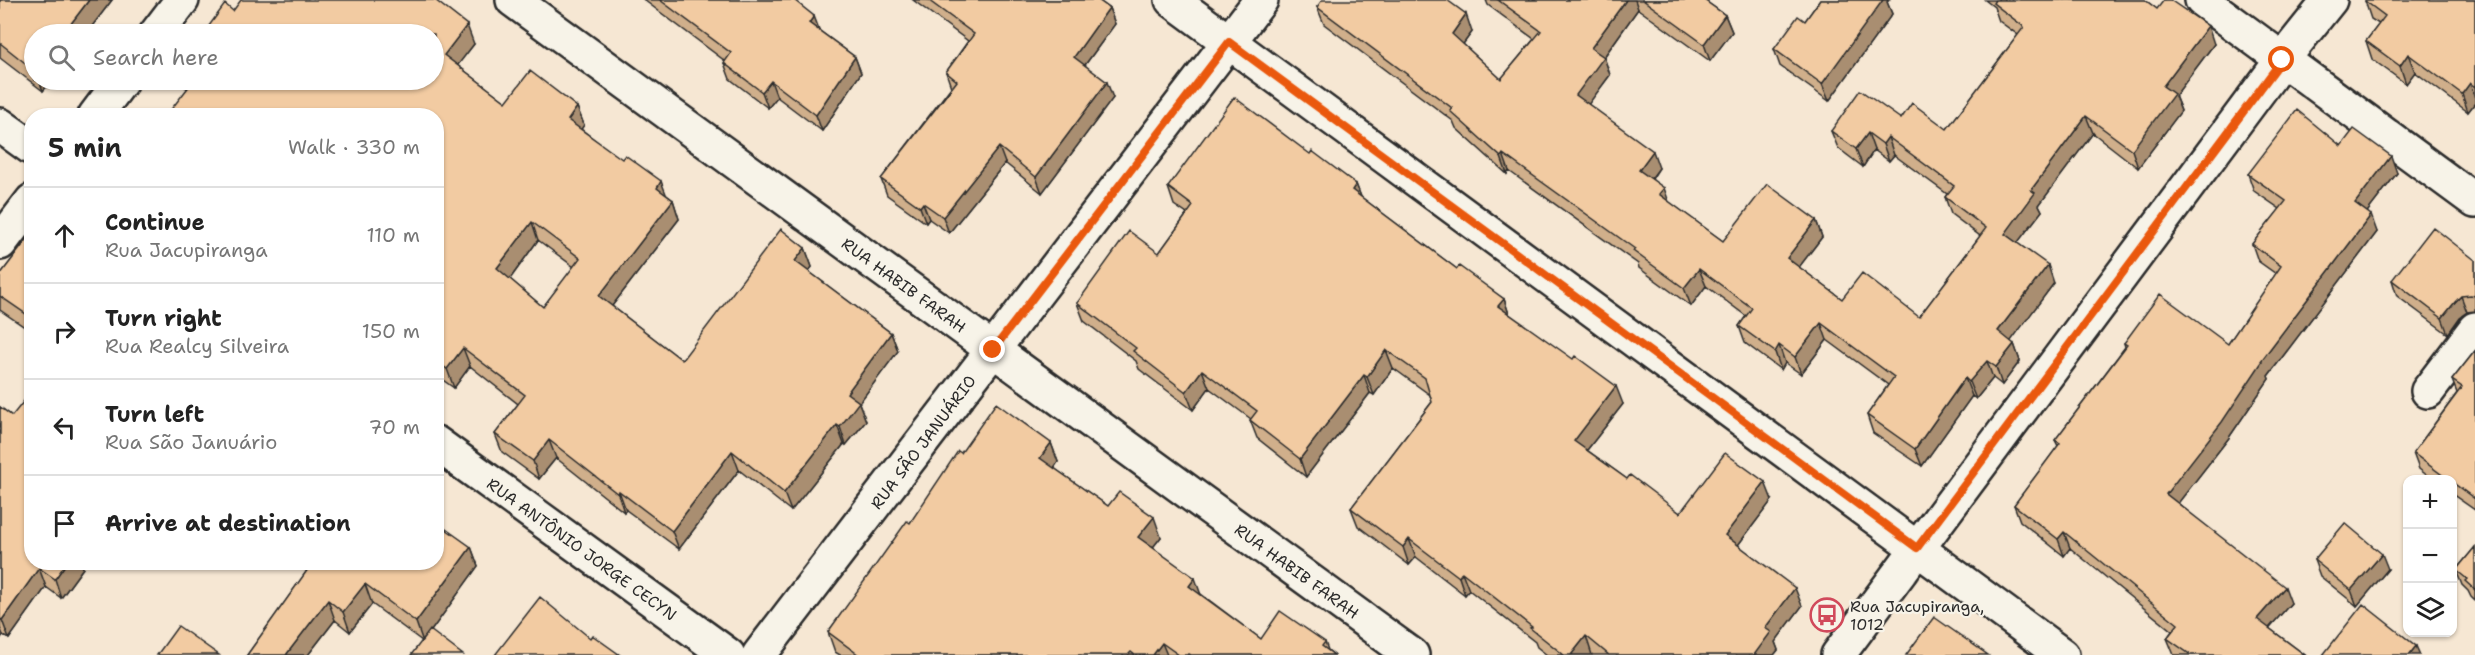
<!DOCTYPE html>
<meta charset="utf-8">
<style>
:root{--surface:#fff;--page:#f6f6f6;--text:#222;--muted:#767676;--line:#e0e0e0}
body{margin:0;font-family:"Shantell Sans",sans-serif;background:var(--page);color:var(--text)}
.controls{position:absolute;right:18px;bottom:18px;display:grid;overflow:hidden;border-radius:12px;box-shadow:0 2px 4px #0004}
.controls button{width:54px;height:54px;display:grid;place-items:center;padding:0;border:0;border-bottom:2px solid var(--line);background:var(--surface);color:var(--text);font:30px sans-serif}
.stop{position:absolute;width:18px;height:18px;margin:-14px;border:4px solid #ea580c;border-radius:50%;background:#fff}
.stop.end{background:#ea580c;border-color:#fff;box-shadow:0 2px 6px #0008}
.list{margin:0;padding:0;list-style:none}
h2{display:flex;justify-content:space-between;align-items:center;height:78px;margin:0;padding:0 24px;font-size:26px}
h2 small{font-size:20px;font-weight:400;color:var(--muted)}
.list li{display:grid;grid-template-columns:39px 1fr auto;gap:18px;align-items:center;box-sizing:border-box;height:96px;padding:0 24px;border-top:2px solid var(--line)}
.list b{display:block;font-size:22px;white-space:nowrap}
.list p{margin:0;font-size:20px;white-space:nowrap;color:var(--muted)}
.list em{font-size:20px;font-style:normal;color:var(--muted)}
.icon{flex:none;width:33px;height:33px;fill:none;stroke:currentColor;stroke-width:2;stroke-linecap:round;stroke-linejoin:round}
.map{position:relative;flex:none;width:2475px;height:655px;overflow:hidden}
.search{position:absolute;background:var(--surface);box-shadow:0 2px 4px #0004;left:24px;top:24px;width:420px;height:66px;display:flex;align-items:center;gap:15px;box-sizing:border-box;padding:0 21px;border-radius:33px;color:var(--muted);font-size:22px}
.panel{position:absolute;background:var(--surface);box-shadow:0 2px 4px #0004;left:24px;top:108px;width:420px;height:462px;border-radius:24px}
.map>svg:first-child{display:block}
</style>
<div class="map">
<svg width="2475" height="655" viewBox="0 0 2475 655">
<rect width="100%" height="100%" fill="#f6e7d3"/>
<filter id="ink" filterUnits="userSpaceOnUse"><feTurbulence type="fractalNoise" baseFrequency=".0167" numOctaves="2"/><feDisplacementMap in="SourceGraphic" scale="12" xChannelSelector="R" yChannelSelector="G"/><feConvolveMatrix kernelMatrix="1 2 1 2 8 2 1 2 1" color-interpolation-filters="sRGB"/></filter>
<g filter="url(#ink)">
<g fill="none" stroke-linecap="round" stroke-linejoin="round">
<g stroke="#2b2b2b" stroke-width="38">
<path id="minor" d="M513,0L1412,655
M1172,0L2062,655
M2202,0L2475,201
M156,34L182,0
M95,116L122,80
M0,125L32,148
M0,243L32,201
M2428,391L2475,329
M436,443L728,655
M759,655L1261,0
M1838,655L2282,60L2330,0"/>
</g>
<use href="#minor" stroke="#f7f3e8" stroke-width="33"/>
</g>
<path fill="#d0af8b" stroke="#2b2b2b" stroke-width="1.5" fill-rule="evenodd" d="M0,0H112L86,34H34V80H52L43,91L0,58Z
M644,0H794L820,31L855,57L861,73L822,131L777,97L768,108L730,79L724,63L725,61Z
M913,0H1098L1109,8L1115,24L1085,65L1113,98L1042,193L1005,163L949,233L929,219L926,223L887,195L881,179L951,87L946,72L968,41Z
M1486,0H1704L1725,15L1732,32L1710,61L1638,9L1604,57L1610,75L1588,104L1659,168L1652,179L1669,202L1723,241L1816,220L1822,237L1799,267L1842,299L1919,317L1980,236L1951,214L1945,197L1947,194L1894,155L1889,161L1874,150L1863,167L1838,148L1831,131L1901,119L1947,129L2018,35L1999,21L1994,7L1985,0H2145L2157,9L2214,44L2175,96L2181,111L2138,168L2093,133L2039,205L2042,211L2017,243L2054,283L2010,341L2014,344L2020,361L2002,385L1993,378L1976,399L1972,396L1922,466L1873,433L1867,415L1888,385L1827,340L1801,374L1785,363L1781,370L1745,343L1739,326L1746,316L1706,286L1691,306L1639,268L1638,264L1509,171L1507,174L1456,128L1453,121L1324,24L1317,7L1472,32L1463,44L1501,79L1534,39L1488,5Z
M1820,0H1889L1887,2L1892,14L1829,101L1780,66L1774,49L1805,21Z
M2475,0V103L2468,112L2415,72L2406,84L2372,59L2366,41L2379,24L2371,19L2365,1Z
M233,11L474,44L457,65L506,102L577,107L584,125L581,129L673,200L679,219L612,306L682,360L805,248L812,267L808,271L891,333L898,351L859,403L866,421L846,445L844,444L791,511L739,470L679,549L626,510L624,512L556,458L539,479L502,452L495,434L518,404L470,366L454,388L436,375V116L187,88L185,87L182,80H434ZM538,240L574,267L543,307L510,279Z
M2341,146L2397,173L2367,212L2377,232L2268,376L2269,379L2228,439L2178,503L2291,603L2269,628L2305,655H2174L2167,638L2172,631L2070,548L2064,556L2020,521L2014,505L2058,446L2055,440L2125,347L2124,343L2228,344L2276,274L2258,261L2252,244L2280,209L2254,191L2248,174Z
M1310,154L1356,184L1361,197L1457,269L1504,299L1509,314L1623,404L1587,450L1627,479L1680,513L1772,500L1738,545L1802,606L1775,642L1778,650L1774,655H1547L1537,647L1535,642L1469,590L1465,595L1416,557L1409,565L1358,526L1351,508L1432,402L1430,395L1393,368L1374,395L1370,393L1306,477L1257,438L1250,420L1251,419L1209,388L1193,410L1139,369L1136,361L1084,321L1077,303L1159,253L1187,214L1174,205L1168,187Z
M32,233V332L0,310V275Z
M2475,260V311L2467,312L2460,317L2448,334L2397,296L2392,280Z
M2475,351V510L2452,494V480H2433L2419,469L2413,453L2457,393L2452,380Z
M0,407L12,416L32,562L83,568L61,598L46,587L9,639L3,635L0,639Z
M1051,443L1058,462L1054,468L1108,506L1161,537L1153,547L1201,594L1261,639L1325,642L1328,650L1334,655H840L835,652L828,632L910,523L961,453Z
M471,547L478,566L431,631L422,641L372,604L350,632L335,620L308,655H247L307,571L294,562H436Z
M2475,547V601L2471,597L2468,591L2462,585L2456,570Z
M2314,560L2388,569L2357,606L2320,576Z"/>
<path fill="#a98e71" stroke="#2b2b2b" stroke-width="1.5" d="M89,0H112L86,34H63Z
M1626,0H1635L1638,9L1601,61L1604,57L1610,75L1582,113L1576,95L1591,48Z
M1880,0H1889L1887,2L1892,14L1829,101L1822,84Z
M1109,8L1115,24L1079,73L1074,57Z
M1466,14L1472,32L1458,51L1452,34Z
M1725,15L1732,32L1710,61L1704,44Z
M814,16L820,32L809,23Z
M467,25L474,44L451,74L444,55Z
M2208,26L2214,44L2175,96L2181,111L2138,168L2132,150L2163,86Z
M2408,54L2415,72L2406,84L2400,66Z
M855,57L861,73L822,131L816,115Z
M39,80H52L43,91Z
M771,81L777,97L768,108L762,92Z
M1107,82L1113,98L1042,193L1036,177Z
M2470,83L2475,98V103L2468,112L2462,94Z
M577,107L584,125L575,138L568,120Z
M2086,116L2093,133L2039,205L2042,211L2011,251L2005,234L2031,190Z
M1868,133L1874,150L1863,167L1856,149Z
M1888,137L1894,155L1889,161L1883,144Z
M999,147L1005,163L949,233L943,217Z
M1653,151L1659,168L1645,187L1639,170Z
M1503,154L1509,171L1507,174L1501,157Z
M2391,156L2397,173L2361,220L2355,203Z
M661,181L668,199L657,188Z
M1356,184L1363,202L1352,190Z
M1664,188L1670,205L1659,194Z
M673,200L679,219L605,315L599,296Z
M923,203L929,219L926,223L920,207Z
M2371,215L2377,232L2268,376L2269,379L2228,439L2172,511L2166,494L2261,361Z
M1816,220L1822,237L1793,275L1787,258Z
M532,222L538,240L504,287L497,268Z
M805,248L812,267L802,280L795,261Z
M2048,265L2054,283L2005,349L1998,331Z
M1699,269L1706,286L1691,306L1684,288Z
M2461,296L2467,312L2460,317L2448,334L2442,318L2455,302Z
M1504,299L1510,317L1498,306Z
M1821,323L1827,340L1801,374L1795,357Z
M891,333L898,351L859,403L866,421L846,445L840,427L847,393Z
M2014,344L2020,361L2002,385L1996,367Z
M1779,345L1785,363L1781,370L1775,352Z
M463,348L470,366L454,388L447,369Z
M1386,350L1393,368L1374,395L1367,377Z
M1987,361L1993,378L1976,399L1969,382Z
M1202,370L1209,388L1193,410L1186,392Z
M1364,375L1370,393L1306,477L1300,459Z
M1965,378L1972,396L1922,466L1915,449Z
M1616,386L1623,404L1580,459L1574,441Z
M837,425L844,444L791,511L784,493Z
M549,440L556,458L539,479L533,461Z
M1051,443L1058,462L1047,478L1040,458Z
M732,451L739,470L679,549L672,531Z
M1765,482L1772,500L1732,553L1725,535Z
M619,491L626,510L624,512L618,494Z
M1154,517L1161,537L1146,556L1138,537Z
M2064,532L2070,548L2064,556L2058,539Z
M1409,539L1416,557L1409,565L1403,547Z
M471,547L478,566L423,642L416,622Z
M2382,554L2388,569L2357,606L2351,590Z
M67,562H81L83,568L61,598L55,579Z
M39,568L46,587L9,639L2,620Z
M1462,572L1469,590L1465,595L1459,577Z
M1195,578L1202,598L1189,586Z
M365,584L372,604L350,632L343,612Z
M2285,587L2291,603L2263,635L2257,619Z
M1795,588L1802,606L1775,642L1778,650L1774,655H1754L1765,628Z
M328,600L335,620L308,655H286Z
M0,628L3,635L0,639Z
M1586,636L1592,655H1571Z
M1162,643L1167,655H1153Z
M2416,646L2420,655H2409Z"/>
<path fill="#f2cba2" stroke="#2b2b2b" stroke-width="1.5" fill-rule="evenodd" d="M0,0H89L63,34H34V70L0,43Z
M241,0H435L467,25L444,55L506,102L530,71L577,107L568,120L622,159L625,155L661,181L657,188L673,200L599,296L682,360L781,229L805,248L795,261L891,333L847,393L859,402L840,427L837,425L784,493L732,451L672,531L619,491L618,494L549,440L533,461L495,434L525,395L463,348L447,369L436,361V116H166L194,80H193H434V34H203L225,4L233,11ZM532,222L580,258L543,307L497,268Z
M660,0H794L814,16L809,23L855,57L816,115L771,81L762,92L724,63L731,53Z
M928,0H1098L1109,8L1074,57L1107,82L1036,177L999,147L943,217L923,203L920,207L881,179L957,81L946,72L974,34Z
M1322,0H1447L1466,14L1452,34L1501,79L1541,31L1498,0H1626L1591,48L1604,57L1576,95L1653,151L1639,170L1664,188L1659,194L1723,241L1767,184L1816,220L1787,258L1842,299L1862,273L1919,317L1986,228L1945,197L1954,186L1888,137L1883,144L1868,133L1856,149L1831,131L1860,90L1901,119L1912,103L1947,129L2024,27L1993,3L1995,0H2145L2157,9L2164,0H2170L2208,26L2163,86L2174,94L2132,150L2086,116L2031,190L2035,193L2005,234L2048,265L1998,331L2014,344L1996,367L1987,361L1969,382L1965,378L1915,449L1867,415L1894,377L1821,323L1795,357L1779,345L1775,352L1739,326L1752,308L1699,269L1684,288L1633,251L1635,249L1503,154L1501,157L1450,111L1452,108L1317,7Z
M1643,0H1704L1725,15L1704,44Z
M1820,0H1883L1822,84L1774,49L1798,16L1805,21Z
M2366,0H2475V87L2470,83L2462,94L2408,54L2400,66L2366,41L2385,16L2365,1Z
M1234,97L1310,154L1312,151L1356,184L1352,190L1457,269L1459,266L1504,299L1498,306L1573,359L1575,356L1616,386L1574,441L1627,479L1630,475L1680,513L1725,453L1765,482L1725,535L1795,588L1765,628L1771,632L1754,655H1609L1586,636L1571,655H1564L1530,628L1532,627L1462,572L1459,577L1409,539L1403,547L1351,508L1432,402L1425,378L1386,350L1367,377L1364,375L1300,459L1250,420L1257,411L1202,370L1186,392L1133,351L1136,348L1077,303L1129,231L1159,253L1193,206L1168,187Z
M2297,110L2341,146L2354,129L2391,156L2355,203L2371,215L2261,361L2262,362L2222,422L2166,494L2285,587L2257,619L2305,655H2191L2167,638L2178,624L2064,532L2058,539L2014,505L2060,443L2055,440L2127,345L2124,343L2160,294L2228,344L2281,266L2252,244L2286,201L2248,174Z
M2433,227L2475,260V296L2471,295L2461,296L2455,302L2442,318L2392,280Z
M32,233V318L0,296V275Z
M2475,351V499L2452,482V480H2449L2413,453L2462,387L2452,380Z
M32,391V514L30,516L32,517V562H67L55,579L39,568L2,620L0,619V407L12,416Z
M996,403L1051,443L1040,458L1108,506L1119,492L1154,517L1138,537L1195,578L1189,586L1261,639L1280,611L1325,642L1322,646L1334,655H1191L1189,654L1188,655H1179L1162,643L1153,655H1135L1131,652L1128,655H859L828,632L907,521L910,523L958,451L961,453Z
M436,522L471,547L416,622L365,584L343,612L328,600L286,655H247L313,562H436Z
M2345,523L2382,554L2351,590L2314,560Z
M2475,547V590L2465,581L2467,579L2456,570Z
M540,597L590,638L592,635L620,655H495Z
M2363,604L2416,646L2409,655H2323Z
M1934,617L1988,655H1906Z
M178,626L219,655H157Z
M430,630L463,655H411Z"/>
</g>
<g fill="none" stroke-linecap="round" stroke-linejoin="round" filter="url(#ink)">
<path stroke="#ea580c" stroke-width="8" d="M993,350L1229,42L1917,548L2282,60"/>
</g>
<defs>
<g id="bus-ring" transform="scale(1.725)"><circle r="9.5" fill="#f7f3e8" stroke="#d1495b" stroke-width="1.5"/><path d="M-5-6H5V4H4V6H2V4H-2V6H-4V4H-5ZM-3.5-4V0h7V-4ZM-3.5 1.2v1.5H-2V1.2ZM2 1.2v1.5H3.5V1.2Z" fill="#d1495b"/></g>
</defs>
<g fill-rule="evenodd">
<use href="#bus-ring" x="1827" y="615"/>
</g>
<g text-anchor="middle" stroke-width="4.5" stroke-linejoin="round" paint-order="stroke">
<g font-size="16" fill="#2b2b2b" stroke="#f7f3e8">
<text transform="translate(904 285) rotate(36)" y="6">RUA HABIB FARAH</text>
<text transform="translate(923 442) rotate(-53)" y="6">RUA SÃO JANUÁRIO</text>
<text transform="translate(582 549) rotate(36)" y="6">RUA ANTÔNIO JORGE CECYN</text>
<text transform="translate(1297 571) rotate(36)" y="6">RUA HABIB FARAH</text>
</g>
<g font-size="16" fill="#2b2b2b" stroke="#f7f3e8" text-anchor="start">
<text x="1850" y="612">Rua Jacupiranga,<tspan x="1850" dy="18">1012</tspan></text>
</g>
</g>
</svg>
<div class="controls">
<button>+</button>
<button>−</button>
<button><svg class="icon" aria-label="layers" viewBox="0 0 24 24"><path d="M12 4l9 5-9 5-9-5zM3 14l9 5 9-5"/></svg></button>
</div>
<div class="stop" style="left:2282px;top:60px"></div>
<div class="stop end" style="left:993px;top:350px"></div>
<div class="search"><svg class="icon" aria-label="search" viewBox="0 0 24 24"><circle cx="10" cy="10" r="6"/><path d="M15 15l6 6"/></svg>Search here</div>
<section class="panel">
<h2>5 min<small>Walk · 330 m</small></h2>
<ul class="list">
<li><svg class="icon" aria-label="ahead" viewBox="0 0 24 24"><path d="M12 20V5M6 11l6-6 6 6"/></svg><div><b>Continue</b><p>Rua Jacupiranga</p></div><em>110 m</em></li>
<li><svg class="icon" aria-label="right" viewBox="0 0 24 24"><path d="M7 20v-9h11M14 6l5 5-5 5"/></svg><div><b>Turn right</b><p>Rua Realcy Silveira</p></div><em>150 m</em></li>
<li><svg class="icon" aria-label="left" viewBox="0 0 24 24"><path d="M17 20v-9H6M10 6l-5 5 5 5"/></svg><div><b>Turn left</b><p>Rua São Januário</p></div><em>70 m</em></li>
<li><svg class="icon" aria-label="arrive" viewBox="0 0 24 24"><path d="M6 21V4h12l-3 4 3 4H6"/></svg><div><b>Arrive at destination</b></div></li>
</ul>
</section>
</div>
